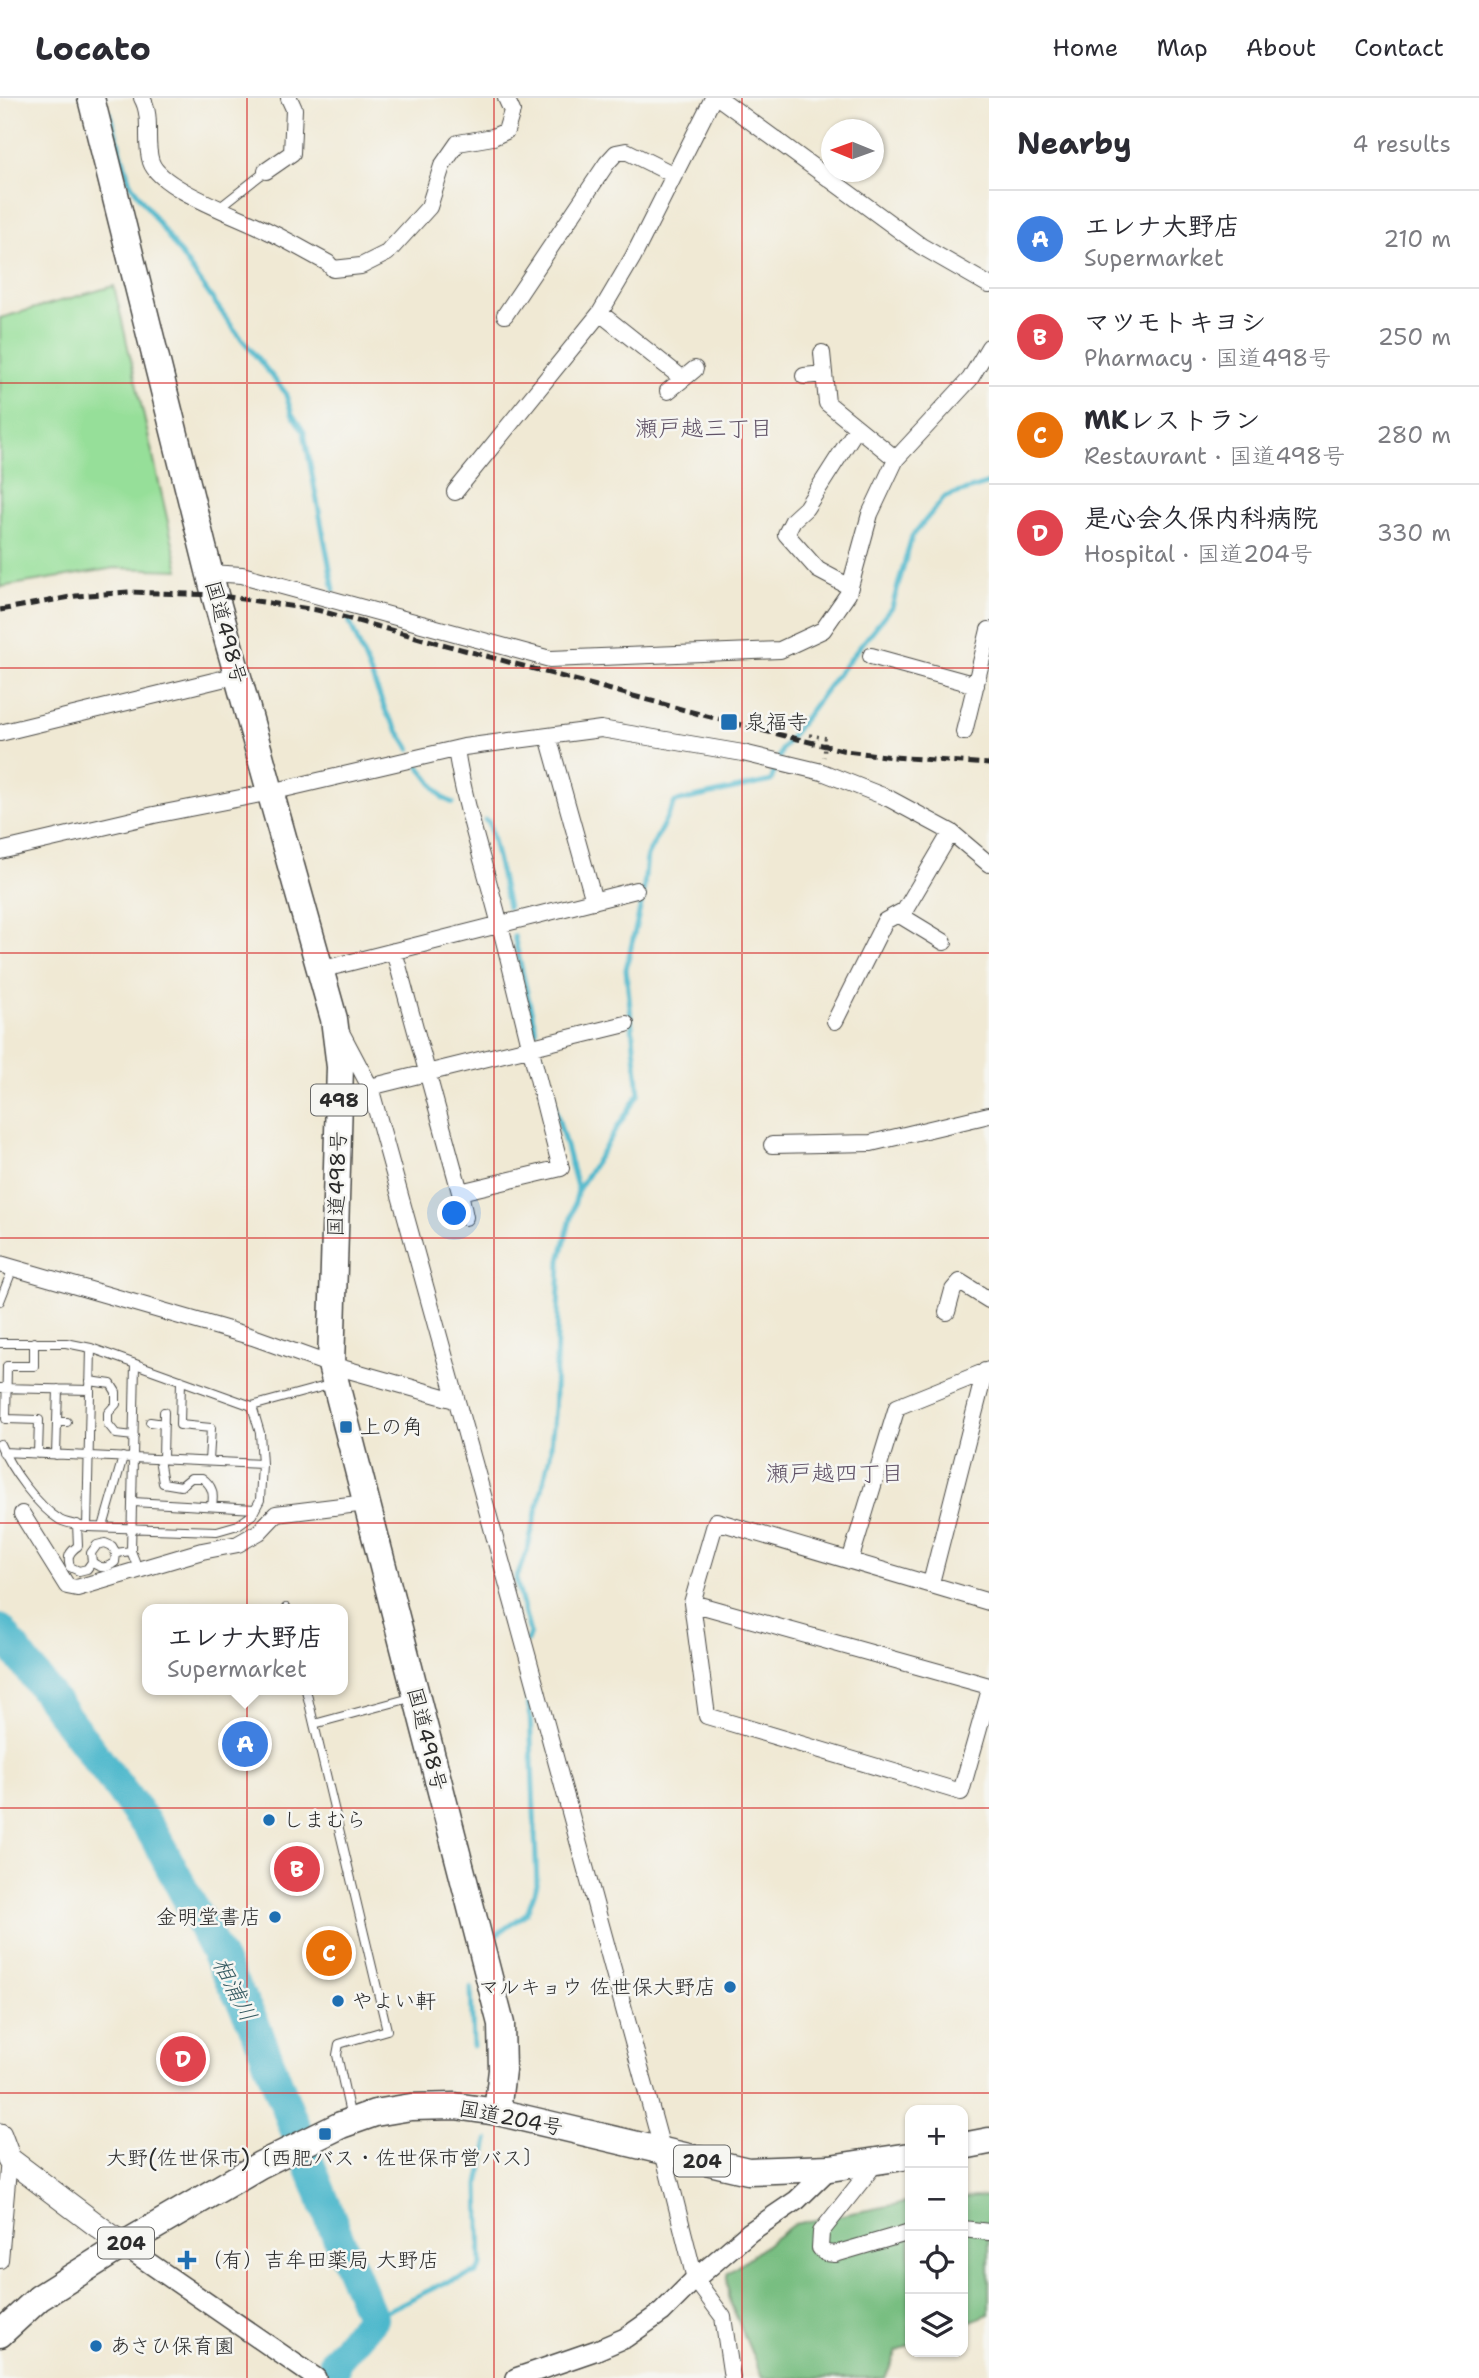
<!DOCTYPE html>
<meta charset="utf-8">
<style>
:root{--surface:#fff;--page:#f7f7f7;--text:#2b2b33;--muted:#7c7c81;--line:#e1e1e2;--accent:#0b8043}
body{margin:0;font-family:"Shantell Sans","Klee One",sans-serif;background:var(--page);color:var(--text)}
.controls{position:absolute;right:21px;bottom:21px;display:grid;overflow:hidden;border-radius:14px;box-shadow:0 2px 5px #0004}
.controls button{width:63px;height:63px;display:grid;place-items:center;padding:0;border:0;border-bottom:2px solid var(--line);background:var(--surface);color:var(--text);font:35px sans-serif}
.compass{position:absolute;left:821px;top:21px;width:63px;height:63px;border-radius:50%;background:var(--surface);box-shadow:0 2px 5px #0004;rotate:271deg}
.you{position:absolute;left:455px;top:1116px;width:24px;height:24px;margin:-18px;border:5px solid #fff;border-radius:50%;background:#1a73e8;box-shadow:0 0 0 10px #1a73e833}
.badge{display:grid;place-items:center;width:46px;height:46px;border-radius:50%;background:var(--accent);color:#fff;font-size:23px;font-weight:700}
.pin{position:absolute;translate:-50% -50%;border:4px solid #fff;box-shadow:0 2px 7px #0006}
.popup{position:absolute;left:142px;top:1506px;width:206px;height:91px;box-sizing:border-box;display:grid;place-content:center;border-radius:14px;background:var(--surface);filter:drop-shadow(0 2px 5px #0005);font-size:23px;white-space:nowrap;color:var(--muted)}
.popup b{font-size:26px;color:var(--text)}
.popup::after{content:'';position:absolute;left:50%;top:100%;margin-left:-14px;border:14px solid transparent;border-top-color:var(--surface)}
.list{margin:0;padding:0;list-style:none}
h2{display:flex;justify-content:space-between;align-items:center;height:91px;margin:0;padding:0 28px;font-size:30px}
h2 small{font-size:23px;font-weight:400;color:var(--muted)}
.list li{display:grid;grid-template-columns:46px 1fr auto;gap:21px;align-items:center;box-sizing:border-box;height:98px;padding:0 28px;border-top:2px solid var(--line)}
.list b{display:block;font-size:26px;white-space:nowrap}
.list p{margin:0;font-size:23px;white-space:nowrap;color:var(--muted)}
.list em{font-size:23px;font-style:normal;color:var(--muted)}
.icon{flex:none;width:38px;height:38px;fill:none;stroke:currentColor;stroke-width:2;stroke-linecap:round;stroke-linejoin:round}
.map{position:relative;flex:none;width:989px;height:2280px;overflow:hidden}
header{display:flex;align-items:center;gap:42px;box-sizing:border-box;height:98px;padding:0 35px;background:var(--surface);border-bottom:2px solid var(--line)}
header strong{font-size:33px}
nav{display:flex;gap:38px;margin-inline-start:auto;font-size:24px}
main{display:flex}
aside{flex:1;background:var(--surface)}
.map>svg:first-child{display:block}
</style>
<header>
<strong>Locato</strong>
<nav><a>Home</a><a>Map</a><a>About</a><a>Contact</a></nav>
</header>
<main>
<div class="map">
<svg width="989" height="2280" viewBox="0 0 989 2280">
<rect width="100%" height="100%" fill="#f6f6f2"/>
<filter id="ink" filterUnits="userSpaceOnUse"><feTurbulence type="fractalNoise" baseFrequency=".0143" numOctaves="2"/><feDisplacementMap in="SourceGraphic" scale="14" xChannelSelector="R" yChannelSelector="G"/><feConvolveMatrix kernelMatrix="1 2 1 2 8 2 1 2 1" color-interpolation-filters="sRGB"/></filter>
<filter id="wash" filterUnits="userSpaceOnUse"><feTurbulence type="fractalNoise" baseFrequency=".00686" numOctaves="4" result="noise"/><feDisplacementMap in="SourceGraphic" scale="28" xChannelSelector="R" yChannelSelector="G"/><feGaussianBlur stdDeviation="1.57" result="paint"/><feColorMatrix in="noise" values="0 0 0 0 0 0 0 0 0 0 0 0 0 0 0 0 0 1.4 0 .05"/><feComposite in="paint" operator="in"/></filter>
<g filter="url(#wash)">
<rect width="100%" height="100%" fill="#f0e9d4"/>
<path fill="#96df99" stroke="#608562" stroke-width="2" d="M114,188L179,472L115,470L0,489V220Z"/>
<path fill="#78be81" stroke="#527456" stroke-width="2" d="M989,2098V2216L963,2226V2100Z
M910,2104V2247L897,2253L885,2280H762L728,2199L727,2176L794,2126Z"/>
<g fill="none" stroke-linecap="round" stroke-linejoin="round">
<path stroke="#4eb8cc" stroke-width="5" d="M110,15L130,85L233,230L285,294L292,316L304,334L334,492
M349,522L387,616L410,651
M419,668L443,700L453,705
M485,722L489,724L508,809
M514,838L536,933
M541,958L578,1092
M527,1543L530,1535L516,1481L527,1453L550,1358L554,1317L560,1162L578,1092L639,995L626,871L643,798L647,758L675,704L771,683L782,651L833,582L892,509L912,438L945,399L989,385
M493,1839L527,1815L537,1787L530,1615L521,1562
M471,1890L473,1948
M372,2220L444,2185L476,2175L481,2167L479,2086L488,2042"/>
<path stroke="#4eb8cc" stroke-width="32" d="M0,1532L153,1735L254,1926L341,2147L372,2220L335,2263L332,2280"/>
</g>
</g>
<g filter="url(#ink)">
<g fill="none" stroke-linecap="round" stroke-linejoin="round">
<g stroke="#494844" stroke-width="10">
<path id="service" d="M219,110L266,73
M0,1203L13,1170
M34,1244V1268H7L6,1321L39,1322L38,1356
M0,1245H66L91,1250L252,1308L260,1335L262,1366L260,1402L252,1417L238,1427L217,1433L87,1429C79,1427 67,1426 60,1422C37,1408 10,1370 0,1346
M181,1282L180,1327L211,1330L209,1363
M90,1283L111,1286L116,1294V1306L108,1315V1326L116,1336L134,1338
M0,1290L90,1292
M252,1308L333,1286
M57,1324H67
M150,1324L164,1326
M3,1354L262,1366
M56,1357L58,1291
M159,1361L163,1385L181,1388L191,1380H202C213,1388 214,1396 212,1408
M163,1361L164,1314
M133,1404L255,1411
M77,1426L78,1448C69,1454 67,1459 70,1469L79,1473L87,1471L92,1464L91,1455L97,1447L105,1445L112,1448L116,1455L131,1453
M87,1429L91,1250
M103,1429L123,1359
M135,1463L131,1453L135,1266
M92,1464C101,1471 106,1471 115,1464L116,1455
M286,1510L287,1511
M306,1592L314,1626
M351,2020L337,1957L339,1946L387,1932L314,1626L414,1599"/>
</g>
<g stroke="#494844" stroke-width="18">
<path id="minor" d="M142,0C153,19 144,44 151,64C160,91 240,118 266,132C287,142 307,154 328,165L333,171L361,168L387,155L429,109L442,68L458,45L493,39L506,33L512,13L506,0
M719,0L921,148L989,187
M266,73L292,55L294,11L289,0
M600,215L683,281L695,271
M505,217L607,65L616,55L626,53L674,77
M822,255L827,305L896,361
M804,278L824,276
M668,293L683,281
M455,394L600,215L633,159L713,0
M210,475L242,477L550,561L780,552L823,532L848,496L870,416L896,361L970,281L989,249
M850,489L818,472L786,436L793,422L806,410L857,330
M871,558L976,587
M964,634L989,532
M0,635L238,577
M548,638L594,803
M456,651C465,711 485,768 500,827C521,908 539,989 561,1070L460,1094
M0,753L154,717L271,694L464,649L601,631L743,655L822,674L888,700L951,734L989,766
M898,816L944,844
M394,853L460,1094L465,1119
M320,872L636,792
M835,923L885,823L905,812L951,734
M342,936L370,989L528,1560L663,2054L695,2181L723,2219L732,2280
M370,989L626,926
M772,1047L871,1045L989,1017
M0,1166L253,1239L331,1267L455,1302
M947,1214L953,1192L960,1184L989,1202
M22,1416L67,1488L77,1490L202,1453L238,1446L259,1434L276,1416L366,1405
M850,1463L897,1309L989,1272
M931,1485L985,1273
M989,1504L716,1423L692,1505L707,1618L961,1694L989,1595
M692,1505L989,1588
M873,2064L870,2072L821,2134L820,2150L826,2155L835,2156L910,2134
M963,2131L989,2134
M0,2162L9,2061"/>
</g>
<g stroke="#494844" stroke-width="22">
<path id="tertiary" d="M123,2147L316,2280
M516,2280L597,2252L625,2240L662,2214L695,2181L750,2134L797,2102L830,2070"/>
</g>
<g stroke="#494844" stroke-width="25">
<path id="secondary" d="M0,2037L9,2061L123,2147"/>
</g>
<g stroke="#494844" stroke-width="29">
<path id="trunk" d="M91,0L215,497L334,921L340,969L331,1267L501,1926L502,1972L497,2014
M963,2048L989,2043
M0,2236L39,2200L123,2147L260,2067L341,2027L375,2015L411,2009L455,2008L497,2014L748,2073L830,2070L910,2058"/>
</g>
<path stroke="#494844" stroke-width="3.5" stroke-dasharray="2 5" stroke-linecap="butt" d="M810,637L826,640L824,659"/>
<use href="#service" stroke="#fff" stroke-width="8"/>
<use href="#minor" stroke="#fff" stroke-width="16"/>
<use href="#tertiary" stroke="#fff" stroke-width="19"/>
<use href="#secondary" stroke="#fff" stroke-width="23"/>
<use href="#trunk" stroke="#fff" stroke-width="26"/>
<path stroke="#2b2b2b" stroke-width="5" stroke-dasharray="10 5" stroke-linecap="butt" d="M0,512L76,498L130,494L215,497L317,512L729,624L846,653L893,659L989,666"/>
</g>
</g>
<path fill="none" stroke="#d62828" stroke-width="2" stroke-opacity="0.55" d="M247,0V2280M494,0V2280M742,0V2280M0,285H989M0,570H989M0,855H989M0,1140H989M0,1425H989M0,1710H989M0,1995H989"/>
<g fill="#1f6fb2" stroke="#f6f6f2" stroke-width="2.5">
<rect x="720" y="615" width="18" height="18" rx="3.5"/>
<rect x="339" y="1322" width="14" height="14" rx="3.5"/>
<circle cx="269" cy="1722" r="7"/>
<circle cx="275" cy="1819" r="7"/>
<circle cx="730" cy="1889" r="7"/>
<circle cx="338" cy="1903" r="7"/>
<rect x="318" y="2029" width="14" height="14" rx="3.5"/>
<path d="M183.5 2151.5h7v7h7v7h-7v7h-7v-7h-7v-7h7z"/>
<circle cx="96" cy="2248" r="7"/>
</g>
<g text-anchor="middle" stroke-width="5" stroke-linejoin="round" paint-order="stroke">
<g fill="#f6f6f2" stroke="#686867" stroke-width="2">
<rect x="311" y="986.5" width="56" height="31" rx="5"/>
<rect x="674" y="2047.5" width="56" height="31" rx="5"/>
<rect x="98" y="2129.5" width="56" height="31" rx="5"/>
</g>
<g font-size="19" font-weight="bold" fill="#2b2b2b">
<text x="339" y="1009">498</text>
<text x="702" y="2070">204</text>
<text x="126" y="2152">204</text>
</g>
<g font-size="21" fill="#2b2b2b" stroke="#f6f6f2">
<text transform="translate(226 534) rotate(75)" y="7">国道498号</text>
<text transform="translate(337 1086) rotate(-88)" y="7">国道498号</text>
<text transform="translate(427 1641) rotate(76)" y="7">国道498号</text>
<text transform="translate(511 2020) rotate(11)" y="7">国道204号</text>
</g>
<g font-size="21" fill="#2b2b2b" stroke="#f6f6f2" text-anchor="start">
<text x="745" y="631">泉福寺</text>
<text x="360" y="1336">上の角</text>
<text x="283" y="1729">しまむら</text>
<text x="261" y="1826" text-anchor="end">金明堂書店</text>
<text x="716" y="1896" text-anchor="end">マルキョウ 佐世保大野店</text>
<text x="352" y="1910">やよい軒</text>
<text x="325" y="2067" text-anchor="middle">大野(佐世保市)〔西肥バス・佐世保市営バス〕</text>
<text x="201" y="2169">（有）吉牟田薬局 大野店</text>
<text x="110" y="2255">あさひ保育園</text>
</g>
<g font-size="23" fill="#615367" stroke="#f6f6f2">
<text x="704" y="338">瀬戸越三丁目</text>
<text x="835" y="1383">瀬戸越四丁目</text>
</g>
<g font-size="23" font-style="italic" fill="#375c63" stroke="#f6f6f2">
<text transform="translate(235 1891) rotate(63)" y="8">相浦川</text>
</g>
</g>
</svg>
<div class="controls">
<button>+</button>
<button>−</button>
<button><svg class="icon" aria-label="locate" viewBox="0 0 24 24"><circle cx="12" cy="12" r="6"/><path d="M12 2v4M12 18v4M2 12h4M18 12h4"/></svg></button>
<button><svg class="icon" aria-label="layers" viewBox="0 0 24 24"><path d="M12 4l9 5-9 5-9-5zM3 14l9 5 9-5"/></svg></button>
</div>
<svg class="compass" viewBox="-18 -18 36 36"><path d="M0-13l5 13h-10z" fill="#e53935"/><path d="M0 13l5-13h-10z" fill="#7c7c81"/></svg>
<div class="you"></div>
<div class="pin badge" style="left:245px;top:1646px;background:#3f7fe0">A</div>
<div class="popup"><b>エレナ大野店</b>Supermarket</div>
<div class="pin badge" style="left:297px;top:1771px;background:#e0444e">B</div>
<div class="pin badge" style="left:329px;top:1855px;background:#e8710a">C</div>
<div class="pin badge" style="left:183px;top:1961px;background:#e0444e">D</div>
</div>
<aside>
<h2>Nearby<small>4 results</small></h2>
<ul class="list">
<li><span class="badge" style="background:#3f7fe0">A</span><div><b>エレナ大野店</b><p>Supermarket</p></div><em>210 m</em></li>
<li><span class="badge" style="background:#e0444e">B</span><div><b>マツモトキヨシ</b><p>Pharmacy · 国道498号</p></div><em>250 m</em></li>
<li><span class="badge" style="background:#e8710a">C</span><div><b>MKレストラン</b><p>Restaurant · 国道498号</p></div><em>280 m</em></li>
<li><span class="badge" style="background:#e0444e">D</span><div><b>是心会久保内科病院</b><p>Hospital · 国道204号</p></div><em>330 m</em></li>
</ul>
</aside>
</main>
